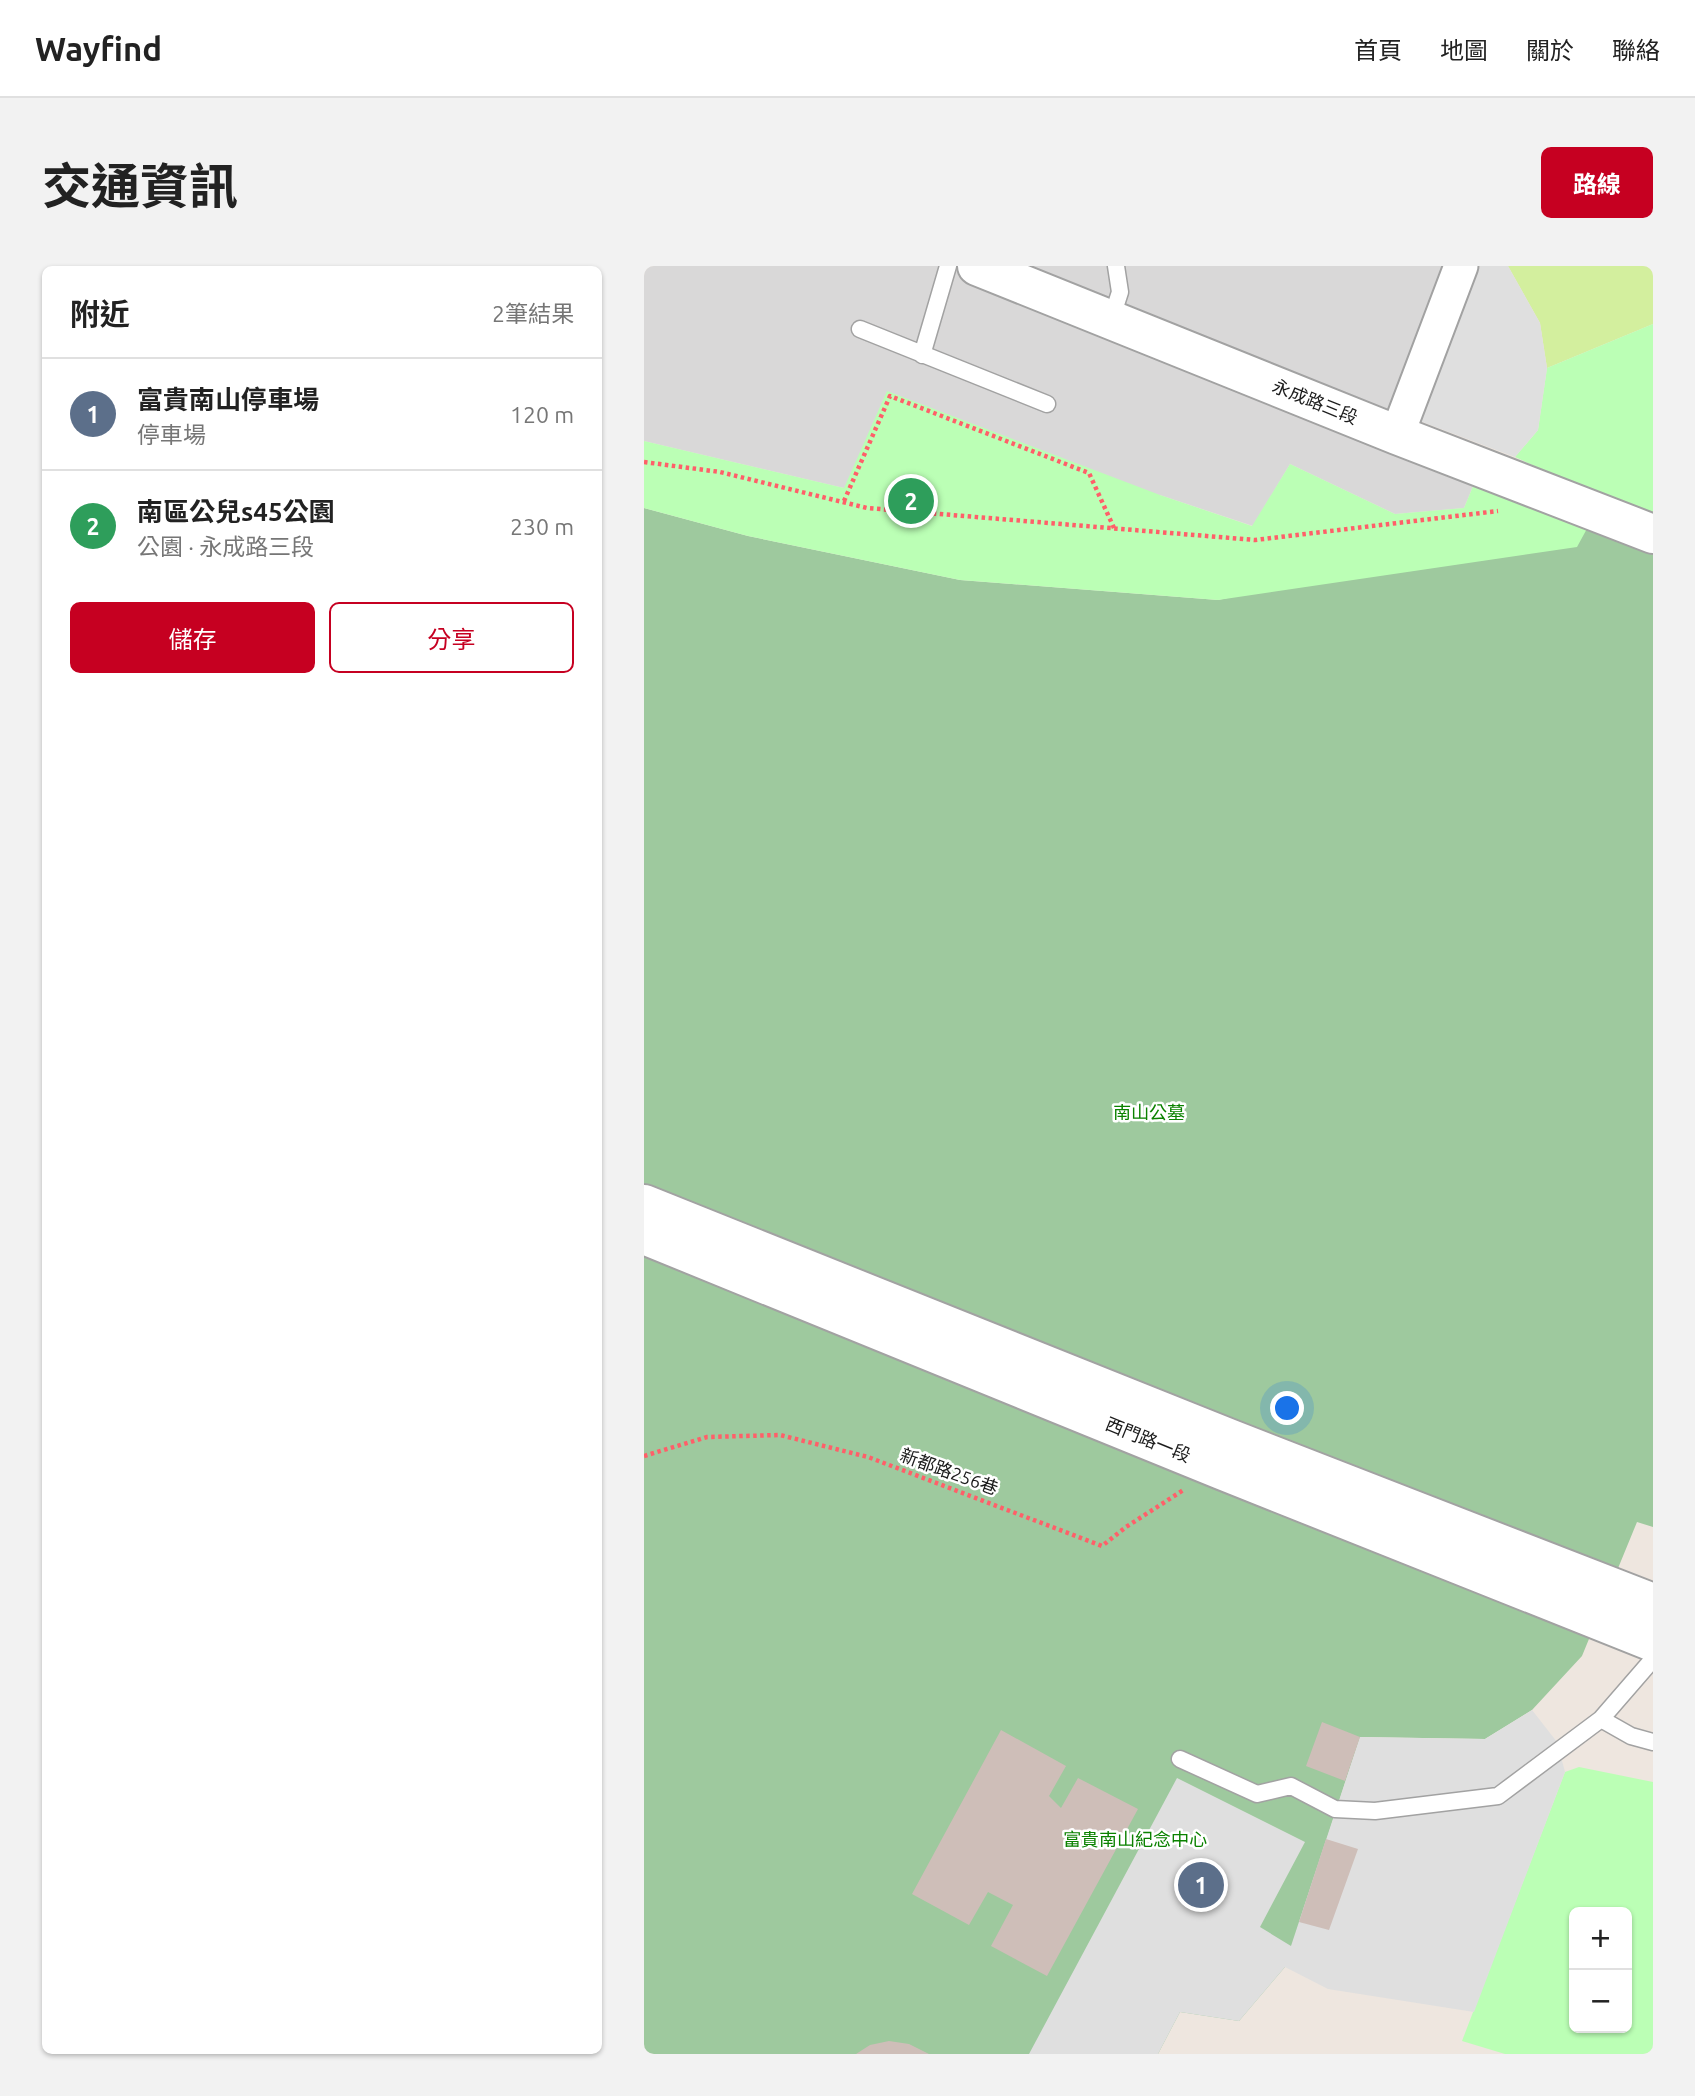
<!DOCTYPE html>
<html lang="zh-TW">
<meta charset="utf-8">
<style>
:root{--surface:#fff;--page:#f2f2f2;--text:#222;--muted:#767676;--line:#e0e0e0;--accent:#c60021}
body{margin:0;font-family:Ubuntu,"Noto Sans TC",sans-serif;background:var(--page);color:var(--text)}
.controls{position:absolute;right:21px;bottom:21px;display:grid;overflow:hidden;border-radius:10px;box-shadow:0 2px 5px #0004}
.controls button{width:63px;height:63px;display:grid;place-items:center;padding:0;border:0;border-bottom:2px solid var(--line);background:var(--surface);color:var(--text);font:35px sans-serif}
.you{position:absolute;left:644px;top:1143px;width:24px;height:24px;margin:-18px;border:5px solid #fff;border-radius:50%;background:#1a73e8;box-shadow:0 0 0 10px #1a73e833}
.badge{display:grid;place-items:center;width:46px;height:46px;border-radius:50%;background:var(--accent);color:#fff;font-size:23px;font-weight:700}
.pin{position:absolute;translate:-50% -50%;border:4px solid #fff;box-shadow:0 2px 7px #0006}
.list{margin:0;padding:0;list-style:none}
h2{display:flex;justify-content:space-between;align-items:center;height:91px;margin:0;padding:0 28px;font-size:30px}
h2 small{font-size:23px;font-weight:400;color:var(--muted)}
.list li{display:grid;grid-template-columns:46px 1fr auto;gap:21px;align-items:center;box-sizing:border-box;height:112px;padding:0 28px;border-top:2px solid var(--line)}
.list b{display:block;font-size:26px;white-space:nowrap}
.list p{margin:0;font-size:23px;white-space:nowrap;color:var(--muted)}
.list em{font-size:23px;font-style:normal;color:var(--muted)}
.actions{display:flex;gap:14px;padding:21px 28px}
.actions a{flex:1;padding:16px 0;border:2px solid var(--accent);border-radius:10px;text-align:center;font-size:24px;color:var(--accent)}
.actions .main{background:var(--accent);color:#fff}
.map{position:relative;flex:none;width:1009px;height:1788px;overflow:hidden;border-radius:10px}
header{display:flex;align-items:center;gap:42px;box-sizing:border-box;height:98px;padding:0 35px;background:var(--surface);border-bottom:2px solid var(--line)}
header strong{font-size:33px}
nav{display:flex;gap:38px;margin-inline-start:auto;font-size:24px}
.intro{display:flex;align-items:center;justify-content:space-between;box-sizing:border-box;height:168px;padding:0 42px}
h1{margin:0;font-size:49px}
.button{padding:18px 32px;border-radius:10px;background:var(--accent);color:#fff;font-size:24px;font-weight:700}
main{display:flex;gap:42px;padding:0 42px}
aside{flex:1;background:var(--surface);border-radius:10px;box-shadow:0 2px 5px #0004}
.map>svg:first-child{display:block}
</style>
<header>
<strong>Wayfind</strong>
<nav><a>首頁</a><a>地圖</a><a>關於</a><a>聯絡</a></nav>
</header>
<div class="intro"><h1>交通資訊</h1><a class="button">路線</a></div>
<main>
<aside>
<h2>附近<small>2筆結果</small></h2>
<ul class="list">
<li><span class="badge" style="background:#5c6f8a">1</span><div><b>富貴南山停車場</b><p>停車場</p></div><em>120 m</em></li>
<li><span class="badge" style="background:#2e9e5b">2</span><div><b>南區公兒s45公園</b><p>公園 · 永成路三段</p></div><em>230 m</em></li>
</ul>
<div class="actions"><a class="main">儲存</a><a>分享</a></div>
</aside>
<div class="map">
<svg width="1009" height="1788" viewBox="0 0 1009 1788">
<rect width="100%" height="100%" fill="#eee6df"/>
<path fill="#d9d8d8" d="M0,0H307L832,213L820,242L751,248L646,198L609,260L516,229L200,222L0,175Z
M357,0H805L749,155Z"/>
<path fill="#d3ef9e" d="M864,0H1009V58L903,102L896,57Z"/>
<path fill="#9ec99e" d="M0,242L104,270L316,314L574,334L945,259L1009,285V1261L993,1256L938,1390L888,1444L841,1473L716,1471L641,1701L595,1755L536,1746L514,1788H0Z"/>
<path fill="#bbffb5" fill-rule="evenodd" d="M1009,58V255L871,191L894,164L903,102Z
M243,125L516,229L608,260L646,198L751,248L820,242L832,213L945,259L933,281L574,334L316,314L104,270L0,242V175L200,222Z
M935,1501L1009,1516V1788H861L818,1775L921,1506ZM930,1646H983V1762H930Z"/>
<path fill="#dfdfdf" d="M836,0H864L896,57L903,102L894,164L871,191L773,154Z
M888,1444L913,1476L921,1506L830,1746L684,1723L641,1701L595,1755L536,1746L514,1788H385L533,1512L661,1576L616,1661L647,1680L716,1471L841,1473Z"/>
<path fill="#cebeb8" d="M678,1456L716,1471L701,1515L662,1500Z
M357,1464L422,1500L405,1530L417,1542L434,1512L494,1543L403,1710L347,1680L369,1639L344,1626L325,1659L268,1628Z
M682,1573L714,1583L685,1664L655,1656Z
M245,1775L265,1778L285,1788H212L226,1779Z"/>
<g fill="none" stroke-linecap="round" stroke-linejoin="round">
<g stroke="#a2a2a2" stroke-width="19">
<path id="service" d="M467,54L476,26L472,0
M216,63L403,138
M278,89L304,0
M957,1453L987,1470L1009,1476
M536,1493L613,1528L647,1520L691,1543L731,1545L854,1530L957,1453L1009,1393"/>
</g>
<g stroke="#a2a2a2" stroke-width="37">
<path id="minor" d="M753,169L817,0"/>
</g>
<g stroke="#a2a2a2" stroke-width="42">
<path id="tertiary" d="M333,0L753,169L1009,268
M0,938L587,1173L1009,1337
M0,969L577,1204L1009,1376"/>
</g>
<path stroke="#ff5f69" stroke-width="4.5" stroke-dasharray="3.5 3.5" stroke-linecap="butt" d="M0,196L76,206L223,242L611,274L854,245
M200,235L246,130L445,207L470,262
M0,1190L63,1171L136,1169L224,1191L458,1280L482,1261L541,1223"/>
<use href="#service" stroke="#fff" stroke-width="16"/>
<use href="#minor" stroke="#fff" stroke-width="33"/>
<use href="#tertiary" stroke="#fff" stroke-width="38"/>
</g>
<g text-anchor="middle" stroke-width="5" stroke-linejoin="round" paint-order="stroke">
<g font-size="18" fill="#1b1b1b" stroke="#fff">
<text transform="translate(671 136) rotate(22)" y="6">永成路三段</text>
<text transform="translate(504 1174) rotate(22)" y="6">西門路一段</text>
<text transform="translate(305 1206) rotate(20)" y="6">新都路256巷</text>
</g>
<g font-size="18" fill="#0b8200" stroke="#fff">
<text x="505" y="853">南山公墓</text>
<text x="491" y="1580">富貴南山紀念中心</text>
</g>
</g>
</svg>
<div class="controls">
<button>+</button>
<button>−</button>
</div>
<div class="you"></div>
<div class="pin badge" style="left:557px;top:1619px;background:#5c6f8a">1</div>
<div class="pin badge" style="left:267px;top:235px;background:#2e9e5b">2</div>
</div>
</main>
